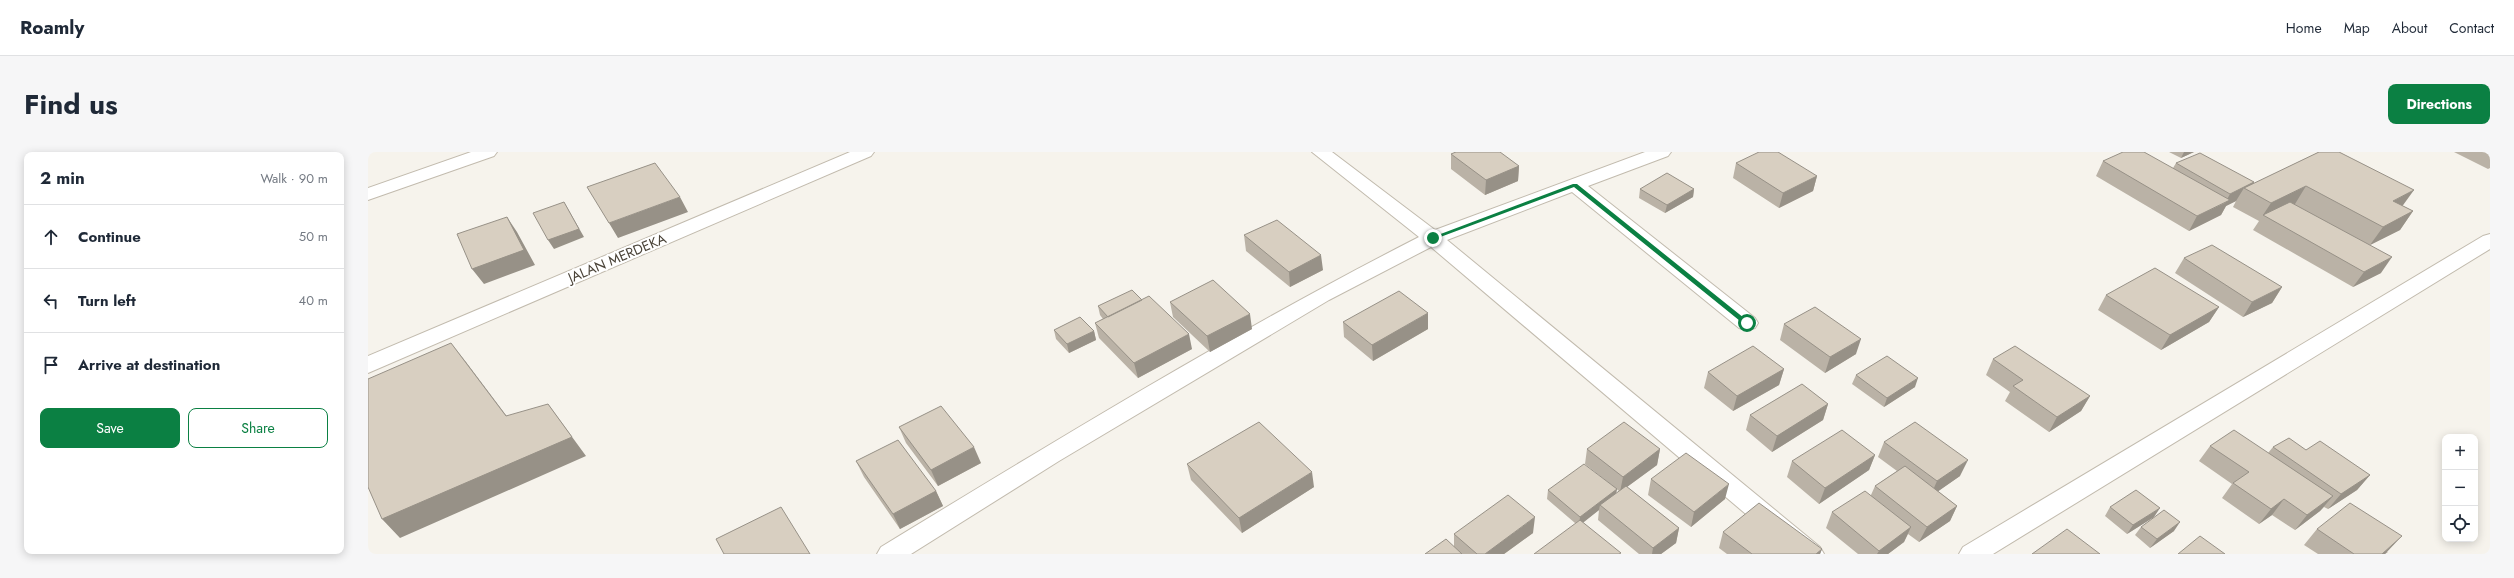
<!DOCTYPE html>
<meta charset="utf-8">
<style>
:root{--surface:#fff;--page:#f6f6f7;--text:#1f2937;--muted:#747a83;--line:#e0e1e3;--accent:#0b8043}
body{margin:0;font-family:Jost,sans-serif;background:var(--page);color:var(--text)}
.controls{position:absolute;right:12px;bottom:12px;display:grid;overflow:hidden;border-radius:8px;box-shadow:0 2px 10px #0003}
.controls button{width:36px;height:36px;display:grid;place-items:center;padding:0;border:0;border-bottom:1px solid var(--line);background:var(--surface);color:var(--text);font:20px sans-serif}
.stop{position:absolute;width:12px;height:12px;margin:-9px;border:3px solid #0b8043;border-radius:50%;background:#fff}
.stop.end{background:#0b8043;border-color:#fff;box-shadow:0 1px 4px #0008}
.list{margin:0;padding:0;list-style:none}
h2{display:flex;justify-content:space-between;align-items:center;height:52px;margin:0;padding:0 16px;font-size:17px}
h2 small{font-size:13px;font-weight:400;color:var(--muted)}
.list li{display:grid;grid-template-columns:26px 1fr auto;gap:12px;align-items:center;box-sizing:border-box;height:64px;padding:0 16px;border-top:1px solid var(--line)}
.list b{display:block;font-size:15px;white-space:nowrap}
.list em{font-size:13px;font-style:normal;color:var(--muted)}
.actions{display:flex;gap:8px;padding:12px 16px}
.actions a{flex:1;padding:9px 0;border:1px solid var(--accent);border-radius:8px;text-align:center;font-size:14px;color:var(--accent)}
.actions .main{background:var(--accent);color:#fff}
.icon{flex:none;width:22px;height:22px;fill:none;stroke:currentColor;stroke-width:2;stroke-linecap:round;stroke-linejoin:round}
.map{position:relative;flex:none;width:2122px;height:402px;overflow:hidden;border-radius:8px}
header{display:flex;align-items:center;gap:24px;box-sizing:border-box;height:56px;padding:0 20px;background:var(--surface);border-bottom:1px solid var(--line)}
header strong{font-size:19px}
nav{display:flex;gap:22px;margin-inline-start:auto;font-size:14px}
.intro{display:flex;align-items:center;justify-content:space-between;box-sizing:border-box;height:96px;padding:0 24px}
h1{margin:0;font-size:28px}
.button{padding:10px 18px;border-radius:8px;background:var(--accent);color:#fff;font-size:14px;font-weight:700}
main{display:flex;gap:24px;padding:0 24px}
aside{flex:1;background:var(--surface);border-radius:8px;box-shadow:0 2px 10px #0003}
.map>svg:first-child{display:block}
</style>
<header>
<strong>Roamly</strong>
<nav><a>Home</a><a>Map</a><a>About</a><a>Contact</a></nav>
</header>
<div class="intro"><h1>Find us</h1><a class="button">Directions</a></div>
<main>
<aside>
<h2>2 min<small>Walk · 90 m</small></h2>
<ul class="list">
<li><svg class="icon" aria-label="ahead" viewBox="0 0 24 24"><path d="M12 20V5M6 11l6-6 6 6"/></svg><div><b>Continue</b></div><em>50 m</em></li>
<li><svg class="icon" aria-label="left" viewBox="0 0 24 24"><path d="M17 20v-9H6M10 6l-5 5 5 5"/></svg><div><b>Turn left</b></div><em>40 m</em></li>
<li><svg class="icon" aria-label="arrive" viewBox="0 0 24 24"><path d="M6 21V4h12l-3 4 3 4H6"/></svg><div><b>Arrive at destination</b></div></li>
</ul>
<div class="actions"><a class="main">Save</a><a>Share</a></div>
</aside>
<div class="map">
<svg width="2122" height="402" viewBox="0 0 2122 402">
<rect width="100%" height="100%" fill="#f6f3ec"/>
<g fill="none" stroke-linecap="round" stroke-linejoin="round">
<g stroke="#c2bbae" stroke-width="2">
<path id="minor" d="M103,0H129L126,4L0,48V36Z
M482,0H506L503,4L0,221V204Z
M944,0H964L1067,78L1277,0H1303L1300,4L1220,34L1387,166L1390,171L1387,176L1379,178L1371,176L1204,40L1079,88L1452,395L1456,402H1425L1063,95L961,148L691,309L543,402H509L513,395C690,287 867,179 1051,85Z
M2122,82V97L1625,402H1591L1595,395L2115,84Z"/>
</g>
<use href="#minor" fill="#fff" fill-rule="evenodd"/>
</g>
<path fill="#bab2a6" d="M1801,0H1826L1813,6Z
M1951,0L2035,54L2045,59L2032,78L2002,93L2013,121L1985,135L1885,78L1891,69L1865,55L1868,49L1858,54L1853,63L1821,79L1728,24L1735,9L1805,16L1808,11L1886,30L1885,32Z
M2086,0H2122V16L2120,17Z
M1083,2L1151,14L1150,29L1117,43L1083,17Z
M1368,11L1449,24L1445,39L1411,56L1365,26Z
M1272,37H1326L1325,45L1297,61L1271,46Z
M876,83L955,118L922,135L878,99Z
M1816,106L1914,135L1904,151L1875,165L1807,121Z
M1738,143L1851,155L1841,170L1793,198L1730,158Z
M802,150L884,177L842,200L805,165Z
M730,154L824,197L770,226L731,186L727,171L735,167L732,163Z
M975,170L1060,177L1005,209L976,185Z
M1416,172L1488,202L1457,221L1412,188Z
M686,178L726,179L728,188L701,201L688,187Z
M1625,207L1722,244L1713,259L1681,280L1637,249L1642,240L1618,223Z
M1416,217L1411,233L1365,259L1336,236L1340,220Z
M1488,223L1547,235L1516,255L1484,232Z
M1460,252L1455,268L1404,300L1378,278L1382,263Z
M531,275L613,311L570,334L538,291Z
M1516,290L1592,324L1570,339L1589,354L1582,369L1551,390L1540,382L1536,390L1520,402H1490L1458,376L1464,360L1503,343L1507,334L1529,319L1510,305Z
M1842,294L1900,301L1905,295L1938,298L2002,323L1989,338L1960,357L1956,355L1952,359L1927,378L1904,363L1891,372L1854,346L1864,332L1831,309Z
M1219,297H1292L1289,313L1259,335L1311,376L1308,391L1293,402H1271L1230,368L1231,358L1215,370L1207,371L1179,347L1180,338L1249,337L1248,342L1251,339L1217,312Z
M1507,303L1501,318L1451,352L1419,325L1424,309Z
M488,309L568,339L575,354L532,377L496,325Z
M819,312L946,335L874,381L823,328Z
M1283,327L1357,347L1323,375L1280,343Z
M1742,355L1786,365L1759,382L1737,364Z
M1773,375L1806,379L1782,396L1767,383Z
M1949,377L2020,400L2017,402H1950L1936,393Z
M1355,380L1454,397L1452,402H1359L1351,396Z
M1165,381L1136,402H1057L1086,394V382Z"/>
<path fill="#979187" d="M1816,0H1826L1813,6Z
M1151,14L1150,29L1117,43L1118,28Z
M1449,24L1445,39L1411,56L1415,41Z
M1886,30L1881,39L1876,36L1868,49L1858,54L1853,63L1821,79L1829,64L1857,51L1862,42Z
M1938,34L1927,52L1895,63L1903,51Z
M1326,37L1325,45L1297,61L1299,53Z
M2046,38L2033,56L2025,49Z
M312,45L320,60L250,86L241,71Z
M196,50L216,85L186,97L180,88Z
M2045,59L2032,78L2002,93L2015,75Z
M139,65L149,80L167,113L116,132L104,117Z
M953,103L955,118L922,135L921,120Z
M2024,105L2013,121L1985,135L1996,120Z
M1914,135L1904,151L1875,165L1884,150Z
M1851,155L1841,170L1793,198L1802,183Z
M1060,161V177L1005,209L1004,193Z
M882,162L884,177L842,200L839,184Z
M726,179L728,188L701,201L699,192Z
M821,182L824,197L770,226L766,211Z
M1493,187L1488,202L1457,221L1462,205Z
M83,191L98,210L153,283L138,264Z
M1416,217L1411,233L1365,259L1369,244Z
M1550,226L1547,235L1516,255L1519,246Z
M1722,244L1713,259L1681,280L1689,265Z
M180,252L218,304L32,386L14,367Z
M1460,252L1455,268L1404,300L1409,284Z
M606,295L613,311L570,334L563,318Z
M1292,297L1289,313L1252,340L1255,325Z
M1507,303L1501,318L1451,352L1457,336Z
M1600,308L1592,324L1562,345L1569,329Z
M944,320L946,335L874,381L871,366Z
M2002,323L1989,338L1960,357L1973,342Z
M1361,332L1357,347L1323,375L1326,360Z
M1249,337L1247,346L1232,353L1231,358L1211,374L1212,365Z
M568,339L575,354L532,377L525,362Z
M1965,344L1952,359L1927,378L1939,363Z
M1916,347L1904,363L1891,372L1903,357Z
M1589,354L1582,369L1551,390L1559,375Z
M1792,356L1786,365L1759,382L1765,373Z
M1167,365L1165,381L1136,402H1117Z
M1812,370L1806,379L1782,396L1789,387Z
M1543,375L1536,390L1520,402H1509L1511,399Z
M1311,376L1308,391L1293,402H1284L1285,396Z
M2034,384L2017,402H2014Z
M1454,397L1452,402H1448Z"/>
<path fill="#d8cfc1" stroke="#979187" d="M1088,0H1132L1151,14L1118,28L1083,2Z
M1391,0H1410L1449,24L1415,41L1368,11Z
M1755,0H1776L1862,48L1829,64L1735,9Z
M1951,0H1971L2046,38L2025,49L2045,59L2015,75L1938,34L1903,51L1876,36Z
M1832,1L1886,30L1862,42L1808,11Z
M287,11L312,45L241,71L219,35Z
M1299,21L1326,37L1299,53L1272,37Z
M196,50L211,77L180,88L165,61Z
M1922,50L2024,105L1996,120L1895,63Z
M139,65L156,98L104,117L89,82Z
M909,68L953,103L921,120L876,83Z
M1844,93L1914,135L1884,150L1816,106Z
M1787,116L1851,155L1802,183L1738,143Z
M845,128L882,162L839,184L802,150Z
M764,138L774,148L740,165L730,154Z
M1031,139L1060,161L1004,193L975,170Z
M781,144L821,182L766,211L727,171Z
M1447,155L1493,187L1462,205L1416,172Z
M712,165L726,179L699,192L686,178Z
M83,191L138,264L180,252L204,285L14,367L0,335V227Z
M1385,194L1416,217L1369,244L1340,220Z
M1647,194L1722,244L1689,265L1645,234L1655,228L1625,207Z
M1519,204L1550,226L1519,246L1488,223Z
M1434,232L1460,252L1409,284L1382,263Z
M573,254L606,295L563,318L531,275Z
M891,270L944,320L871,366L819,312Z
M1256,270L1292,297L1255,325L1219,297Z
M1547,270L1600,308L1569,329L1516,290Z
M1474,278L1507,303L1457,336L1424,309Z
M1866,278L1965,344L1939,363L1916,347L1903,357L1865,331L1881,320L1842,294Z
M1921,286L1938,298L1952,289L2002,323L1973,342L1905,295Z
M530,288L568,339L525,362L488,309Z
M1318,301L1361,332L1326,360L1283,327Z
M1216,312L1249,337L1212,365L1180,338Z
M1537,314L1589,354L1559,375L1507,334Z
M1258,334L1311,376L1285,396L1232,353Z
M1768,338L1792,356L1765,373L1742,355Z
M1497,339L1543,375L1511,399L1464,360Z
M1140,343L1167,365L1117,402H1109L1086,382Z
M1391,351L1454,397L1448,402H1384L1355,380Z
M1982,351L2034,384L2014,402H1986L1949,377Z
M413,355L442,402H356L348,387Z
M1796,358L1812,370L1789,387L1773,375Z
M1212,368L1253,401L1251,402H1166Z
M1699,377L1732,402H1664Z
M1832,384L1857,402H1810Z
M1078,387L1094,402H1057Z"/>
<path fill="#0b8043" d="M1205,32H1209L1381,170V173H1377L1206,35L1067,87L1062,86Z"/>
<g text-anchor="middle" stroke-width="4" stroke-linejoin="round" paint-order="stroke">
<g font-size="14" fill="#4b4439" stroke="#fff">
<text transform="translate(249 106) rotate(-23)" y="5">JALAN MERDEKA</text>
</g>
</g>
</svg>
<div class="controls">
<button>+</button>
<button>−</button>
<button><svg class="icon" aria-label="locate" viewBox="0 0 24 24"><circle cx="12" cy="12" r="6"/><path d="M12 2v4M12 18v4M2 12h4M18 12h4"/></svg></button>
</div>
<div class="stop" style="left:1379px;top:171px"></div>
<div class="stop end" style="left:1065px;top:86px"></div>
</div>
</main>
